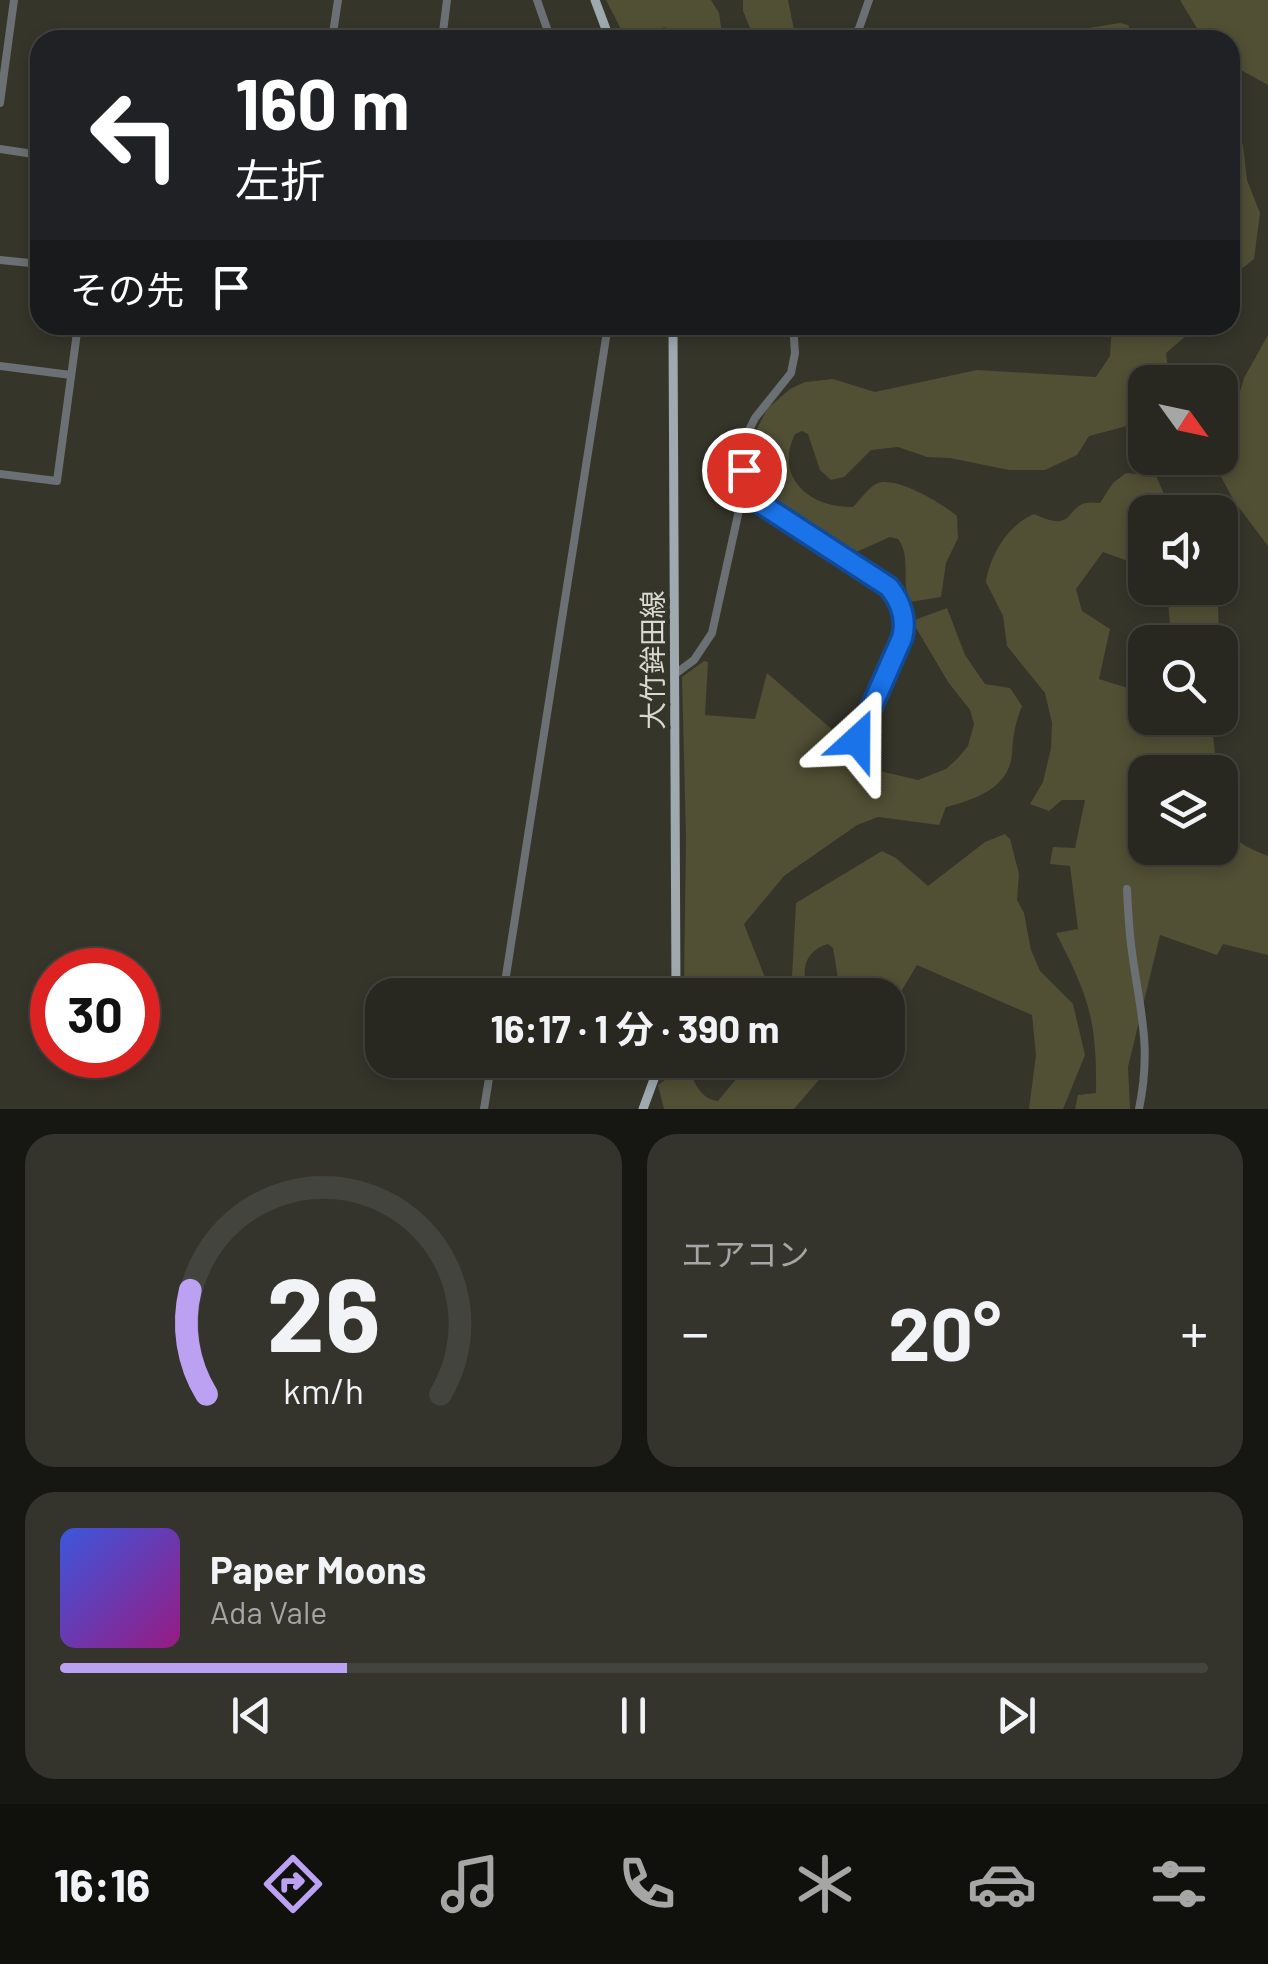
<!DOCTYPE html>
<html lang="ja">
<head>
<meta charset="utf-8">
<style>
  body { margin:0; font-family:Barlow,"Noto Sans JP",sans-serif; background:#34342d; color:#f1f3f6; height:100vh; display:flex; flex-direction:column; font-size:38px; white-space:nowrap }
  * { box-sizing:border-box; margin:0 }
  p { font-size:32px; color:#a5a6a5 }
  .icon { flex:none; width:55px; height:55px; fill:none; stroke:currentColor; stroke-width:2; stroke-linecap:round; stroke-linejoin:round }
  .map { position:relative; height:1109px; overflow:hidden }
  .details { display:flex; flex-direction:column; gap:25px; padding:25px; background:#161612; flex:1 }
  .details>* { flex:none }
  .hud { position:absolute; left:30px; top:30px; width:1210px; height:305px; border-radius:30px; box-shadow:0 5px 15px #0003,0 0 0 2px #44443e; background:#202124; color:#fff; overflow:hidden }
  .needle { width:65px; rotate:123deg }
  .fabs { position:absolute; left:1128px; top:365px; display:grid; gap:20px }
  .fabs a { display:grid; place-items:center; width:110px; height:110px; border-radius:20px; background:#282820; box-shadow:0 5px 15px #0003,0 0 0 2px #44443e; font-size:50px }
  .speed { position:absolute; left:30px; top:948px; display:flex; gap:20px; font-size:50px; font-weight:700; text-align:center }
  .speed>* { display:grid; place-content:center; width:130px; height:130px; border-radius:50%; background:#282820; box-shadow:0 5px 15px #0003,0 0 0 2px #44443e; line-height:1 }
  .speed .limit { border:15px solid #d22; background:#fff; color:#111 }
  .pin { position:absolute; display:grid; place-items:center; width:85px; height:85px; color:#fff; margin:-42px; border:5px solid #fff; border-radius:50%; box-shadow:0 2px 10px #0007 }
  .me { position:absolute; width:110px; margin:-55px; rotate:24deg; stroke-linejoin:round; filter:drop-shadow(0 0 8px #0008) }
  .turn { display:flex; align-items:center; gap:35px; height:210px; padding:0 40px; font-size:45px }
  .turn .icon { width:130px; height:130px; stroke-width:2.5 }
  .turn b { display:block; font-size:70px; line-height:85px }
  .then { display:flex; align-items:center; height:95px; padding:0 40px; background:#0003; gap:20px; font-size:38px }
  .big { font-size:75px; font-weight:700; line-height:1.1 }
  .details .widget { flex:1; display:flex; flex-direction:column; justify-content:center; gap:15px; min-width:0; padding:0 35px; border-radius:30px; background:#34342d }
  .details .dial { align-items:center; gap:0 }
  .dial svg { height:260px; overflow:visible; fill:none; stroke:#44443e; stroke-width:7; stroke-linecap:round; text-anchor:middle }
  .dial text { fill:#f1f3f6; stroke:none }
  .song { display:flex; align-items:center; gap:30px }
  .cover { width:120px; height:120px; border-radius:15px; background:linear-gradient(135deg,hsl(230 70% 55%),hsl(310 70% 35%)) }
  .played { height:10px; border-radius:5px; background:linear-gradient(90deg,#bca0f2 25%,#44443e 25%) }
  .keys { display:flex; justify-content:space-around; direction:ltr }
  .heat { display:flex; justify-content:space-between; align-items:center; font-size:55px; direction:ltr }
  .details .tiles { flex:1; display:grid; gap:25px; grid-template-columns:1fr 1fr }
  .widget:last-child { grid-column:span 2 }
  .trip { position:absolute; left:365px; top:978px; width:540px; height:100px; border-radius:30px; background:#282820; box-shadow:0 5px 15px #0003,0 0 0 2px #44443e; font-weight:700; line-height:100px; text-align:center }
  .tabs { display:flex; height:160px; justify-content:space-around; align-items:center; background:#10100d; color:#a5a6a5 }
  .tabs .icon { width:70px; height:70px }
  .tabs .current { color:#bca0f2 }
  .tabs b { font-size:45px; color:#f1f3f6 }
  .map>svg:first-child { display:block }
</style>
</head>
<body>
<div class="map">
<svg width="1268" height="1109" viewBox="0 0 1268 1109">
  <rect width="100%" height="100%" fill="#36352a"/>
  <g fill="#514f34">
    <path d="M 606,0 L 711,0 L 719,13 L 723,40 L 671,40 L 665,27 L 626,39 Z"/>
    <path d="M 743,0 L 788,0 L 796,40 L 755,40 L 743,11 Z"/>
    <path d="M 1180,0 L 1268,0 L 1268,85 L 1230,64 L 1230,40 L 1204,40 Z"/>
    <path d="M 1120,23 L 1128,25 L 1135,40 L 1014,40 Z"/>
    <path d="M 1230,126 L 1243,145 L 1247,180 L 1260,213 L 1254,259 L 1244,267 L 1230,271 Z"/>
    <path d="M 1112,325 L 1199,325 L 1166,353 L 1168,369 L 1158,382 L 1145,382 L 1142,422 L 1089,436 L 1077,455 L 1045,470 L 1009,470 L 950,458 L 927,457 L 898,447 L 871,450 L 844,477 L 831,480 L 820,470 L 808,434 L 802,431 L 795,434 C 774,477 809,508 853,507 C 860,500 868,488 876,484 C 894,474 943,504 957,516 L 958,538 L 946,563 L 941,597 L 910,602 C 900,581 912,558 898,539 L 890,537 L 854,553 L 764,501 L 750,483 L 749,468 L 753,437 L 767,409 L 790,389 L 805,382 L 833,379 L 875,392 L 977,370 L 1096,377 L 1110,356 Z"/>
    <path d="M 1268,335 L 1268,546 L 1234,501 L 1211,458 L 1220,458 L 1220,408 L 1235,408 L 1244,378 Z"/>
    <path d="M 1126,473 L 1156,476 L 1172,512 L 1145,512 L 1145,567 L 1103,552 L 1076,589 L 1082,611 L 1110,629 L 1099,679 L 1131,689 L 1145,671 L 1145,718 L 1211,718 L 1217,772 L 1145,772 L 1145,848 L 1220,848 L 1220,798 C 1225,835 1235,843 1268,856 L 1268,955 L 1223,944 L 1217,955 L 1160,935 L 1128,1067 L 1130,1109 L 1075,1109 L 1078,1095 L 1096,1093 C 1097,1020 1089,997 1056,933 L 1078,929 L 1070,866 L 1050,864 L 1053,847 L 1075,848 L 1085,800 L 1062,800 L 1049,811 L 1030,804 L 1043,782 L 1051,748 L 1052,723 L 1045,693 L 1007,646 L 1003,616 L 986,582 C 990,555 1008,525 1034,514 C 1082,537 1060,497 1100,503 L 1113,483 Z"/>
    <path d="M 1167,588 L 1209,588 L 1218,603 L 1219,642 L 1167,642 L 1171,637 Z"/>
    <path d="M 947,608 L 965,655 L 985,684 L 1010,688 L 1022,706 C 1015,724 1013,735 1012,754 C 1009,789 973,800 946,807 L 939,825 L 878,817 L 857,825 L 784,876 L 744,924 L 767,983 L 775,995 C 748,995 703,1004 684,982 L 686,838 L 682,677 L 704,661 L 708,662 L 705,715 L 755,719 L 767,673 L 880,771 L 918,780 L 946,769 L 958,758 L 968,746 L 974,724 L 970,710 L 948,682 L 912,621 Z"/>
    <path d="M 1005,834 L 1010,839 L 1019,874 L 1017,900 L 1024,913 L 1031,950 L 1040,971 L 1073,1004 L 1085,1055 L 1063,1109 L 1029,1109 L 1036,1055 L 1032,1015 L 917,965 L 888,1013 L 888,995 L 855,995 L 839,984 L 833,948 L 828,944 C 804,950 797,976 814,995 L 791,995 L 796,903 L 882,851 L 896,858 L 928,886 L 985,842 Z"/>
    <path d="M 744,1060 L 834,1062 L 794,1109 L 664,1109 L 658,1085 L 682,1068 L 689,1071 C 696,1085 701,1099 718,1101 L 742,1072 L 741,1062 Z"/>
  </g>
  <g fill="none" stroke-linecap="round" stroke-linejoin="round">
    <g stroke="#6a7073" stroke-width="8">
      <path d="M 537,0 L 551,40"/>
      <path d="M 857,31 L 888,40"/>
      <path d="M 332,40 L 338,0"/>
      <path d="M 442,40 L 447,0"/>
      <path d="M 855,40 L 869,0"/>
      <path d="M 0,103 L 14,0"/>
      <path d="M 0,149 L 40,155"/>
      <path d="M 0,260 L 40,264"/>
      <path d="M 0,366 L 71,375"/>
      <path d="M 0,474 L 57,481 L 78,325"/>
      <path d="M 743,492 L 879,580 L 896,596 L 905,629 L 857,740"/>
      <path d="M 675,674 L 694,660 L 712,633 L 743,492 L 747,434 L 755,418 L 791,373 L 795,353 L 793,325"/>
      <path d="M 1127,889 C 1128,910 1129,931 1132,952 C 1140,1012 1152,1046 1139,1109"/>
      <path d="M 503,995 L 608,325"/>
      <path d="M 484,1109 L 492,1060"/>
    </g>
    <g stroke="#9ea9b0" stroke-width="9">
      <path d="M 595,0 L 610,40"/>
      <path d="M 673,325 L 676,995"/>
      <path d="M 643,1109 L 661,1060"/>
    </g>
  </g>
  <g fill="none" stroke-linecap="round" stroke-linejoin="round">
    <defs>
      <path id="route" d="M 744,470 L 743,492 L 889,587 C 901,602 907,620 902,638 L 857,740"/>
    </defs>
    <use href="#route" stroke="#114b97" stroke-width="25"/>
    <use href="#route" stroke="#1a73e8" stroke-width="18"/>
  </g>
  <g text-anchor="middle" stroke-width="10" stroke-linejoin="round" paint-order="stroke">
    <g font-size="28" fill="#d9d8d1" stroke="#36352a">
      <text transform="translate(653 660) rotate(-90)" y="10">大竹鉾田線</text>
    </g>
  </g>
</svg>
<div class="fabs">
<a><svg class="needle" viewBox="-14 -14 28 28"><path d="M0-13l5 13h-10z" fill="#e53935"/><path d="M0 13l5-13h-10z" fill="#a5a6a5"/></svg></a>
<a><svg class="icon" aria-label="sound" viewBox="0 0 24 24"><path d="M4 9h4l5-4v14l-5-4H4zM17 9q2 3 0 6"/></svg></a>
<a><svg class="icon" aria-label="search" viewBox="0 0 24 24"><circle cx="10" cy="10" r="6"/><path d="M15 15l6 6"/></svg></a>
<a><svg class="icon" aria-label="layers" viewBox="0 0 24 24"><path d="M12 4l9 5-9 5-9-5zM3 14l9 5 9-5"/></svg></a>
</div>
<div class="speed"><div class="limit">30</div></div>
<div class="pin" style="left:744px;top:470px;background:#d93025"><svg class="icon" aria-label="arrive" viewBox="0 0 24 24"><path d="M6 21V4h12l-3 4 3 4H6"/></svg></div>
<svg class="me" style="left:857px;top:740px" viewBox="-20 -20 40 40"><path d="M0-17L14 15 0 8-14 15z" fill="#1a73e8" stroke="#fff" stroke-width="4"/></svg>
<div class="trip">16:17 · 1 分 · 390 m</div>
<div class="hud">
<div class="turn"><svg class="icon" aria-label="left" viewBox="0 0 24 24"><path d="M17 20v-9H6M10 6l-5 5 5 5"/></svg><div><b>160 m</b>左折</div></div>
<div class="then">その先<svg class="icon" aria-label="arrive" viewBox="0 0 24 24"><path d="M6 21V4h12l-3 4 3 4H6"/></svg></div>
</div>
</div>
<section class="details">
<div class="tiles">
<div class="widget dial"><svg viewBox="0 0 100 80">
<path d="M14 69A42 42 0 1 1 86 69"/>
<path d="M14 69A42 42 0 0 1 9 37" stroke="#bca0f2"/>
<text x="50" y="56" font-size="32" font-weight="700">26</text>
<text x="50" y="72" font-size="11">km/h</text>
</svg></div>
<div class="widget"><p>エアコン</p>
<div class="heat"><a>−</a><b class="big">20°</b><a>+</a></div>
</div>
<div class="widget">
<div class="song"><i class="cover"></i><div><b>Paper Moons</b><p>Ada Vale</p></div></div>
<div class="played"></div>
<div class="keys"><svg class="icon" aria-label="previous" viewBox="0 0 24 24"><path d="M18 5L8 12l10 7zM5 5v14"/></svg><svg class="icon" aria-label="pause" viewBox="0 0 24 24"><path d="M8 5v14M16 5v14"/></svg><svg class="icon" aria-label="next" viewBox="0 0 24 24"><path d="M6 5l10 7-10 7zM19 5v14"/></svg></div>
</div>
</div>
</section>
<nav class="tabs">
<b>16:16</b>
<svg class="icon current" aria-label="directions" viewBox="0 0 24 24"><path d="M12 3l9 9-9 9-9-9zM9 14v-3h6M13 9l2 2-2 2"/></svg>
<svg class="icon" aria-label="music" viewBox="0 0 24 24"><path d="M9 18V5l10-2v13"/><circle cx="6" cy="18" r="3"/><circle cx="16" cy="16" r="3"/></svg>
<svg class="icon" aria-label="phone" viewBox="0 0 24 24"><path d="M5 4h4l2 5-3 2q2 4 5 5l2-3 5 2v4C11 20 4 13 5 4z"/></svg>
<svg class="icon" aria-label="climate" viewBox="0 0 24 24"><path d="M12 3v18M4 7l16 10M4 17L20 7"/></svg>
<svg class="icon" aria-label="car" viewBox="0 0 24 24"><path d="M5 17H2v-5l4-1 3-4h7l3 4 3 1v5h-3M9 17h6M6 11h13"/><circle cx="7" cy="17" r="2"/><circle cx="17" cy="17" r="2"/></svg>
<svg class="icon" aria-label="filters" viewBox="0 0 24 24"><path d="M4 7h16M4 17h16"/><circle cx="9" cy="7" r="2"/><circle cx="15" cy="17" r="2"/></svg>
</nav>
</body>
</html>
